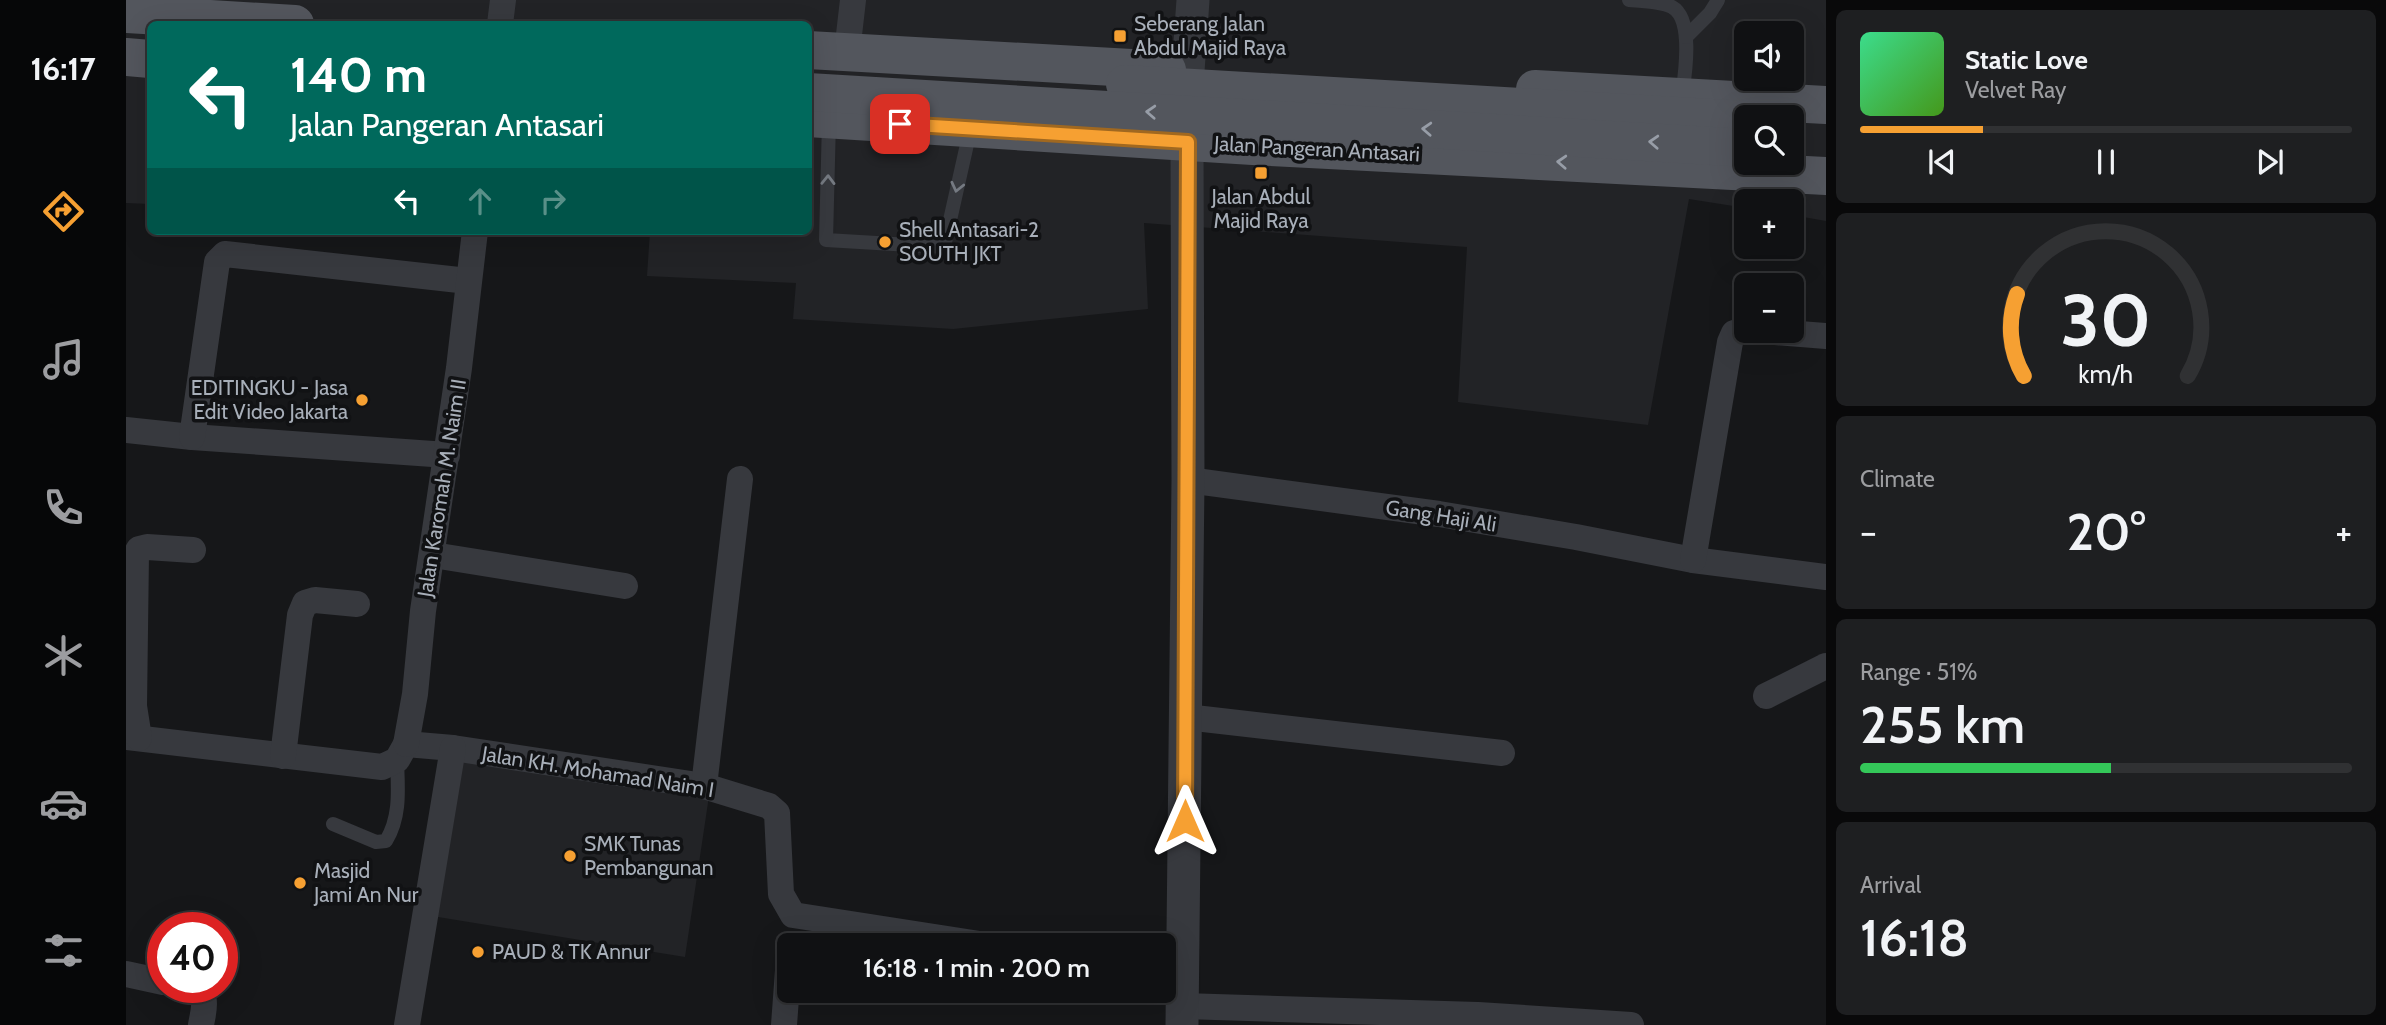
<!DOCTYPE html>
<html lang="en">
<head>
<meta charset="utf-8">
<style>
  body { margin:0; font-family:Cabin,sans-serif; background:#1e1f21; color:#f1f3f6; height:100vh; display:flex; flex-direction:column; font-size:26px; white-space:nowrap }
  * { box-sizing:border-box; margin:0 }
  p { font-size:23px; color:#9c9da0 }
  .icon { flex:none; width:38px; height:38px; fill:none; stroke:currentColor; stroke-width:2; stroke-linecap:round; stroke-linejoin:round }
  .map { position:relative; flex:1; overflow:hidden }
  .panel { display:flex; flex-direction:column; gap:10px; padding:10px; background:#09090a; width:560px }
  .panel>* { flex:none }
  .hud { position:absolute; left:21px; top:21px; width:665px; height:214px; border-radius:10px; box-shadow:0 7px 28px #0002,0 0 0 2px #303133; background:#00695c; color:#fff; overflow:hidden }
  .buttons { position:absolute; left:1608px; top:21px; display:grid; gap:14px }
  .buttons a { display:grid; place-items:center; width:70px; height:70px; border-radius:10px; background:#101113; box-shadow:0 7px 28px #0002,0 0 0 2px #303133; font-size:35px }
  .speed { position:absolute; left:21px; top:912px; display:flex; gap:14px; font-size:35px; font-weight:700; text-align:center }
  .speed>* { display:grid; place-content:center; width:91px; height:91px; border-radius:50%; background:#101113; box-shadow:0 7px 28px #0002,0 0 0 2px #303133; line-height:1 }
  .speed .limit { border:10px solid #d22; background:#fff; color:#111 }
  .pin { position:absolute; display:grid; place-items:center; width:60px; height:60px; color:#fff; margin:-30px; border-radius:14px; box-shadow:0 4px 10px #0006 }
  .me { position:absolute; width:77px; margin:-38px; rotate:0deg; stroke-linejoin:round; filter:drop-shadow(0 0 5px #0008) }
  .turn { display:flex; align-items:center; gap:24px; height:147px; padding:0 28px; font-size:32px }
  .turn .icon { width:91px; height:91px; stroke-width:2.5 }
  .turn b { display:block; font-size:49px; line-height:60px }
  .lanes { display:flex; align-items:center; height:66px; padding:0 28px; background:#0003; justify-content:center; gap:35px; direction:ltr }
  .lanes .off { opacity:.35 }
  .big { font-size:52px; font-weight:600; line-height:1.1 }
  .panel .widget { flex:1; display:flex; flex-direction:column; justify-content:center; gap:10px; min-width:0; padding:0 24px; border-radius:10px; background:#1e1f21 }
  .panel .dial { align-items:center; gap:0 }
  .dial svg { height:182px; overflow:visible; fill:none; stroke:#303133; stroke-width:7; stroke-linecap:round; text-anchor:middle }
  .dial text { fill:#f1f3f6; stroke:none }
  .song { display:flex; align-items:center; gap:21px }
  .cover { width:84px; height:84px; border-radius:10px; background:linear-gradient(135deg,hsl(150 70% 55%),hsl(100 70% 35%)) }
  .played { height:7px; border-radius:4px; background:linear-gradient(90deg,#f6a032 25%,#303133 25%) }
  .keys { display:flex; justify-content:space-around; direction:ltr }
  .heat { display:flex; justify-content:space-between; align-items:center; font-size:38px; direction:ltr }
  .charge { height:10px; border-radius:5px; background:linear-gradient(90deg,#34c759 51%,#303133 0) }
  .trip { position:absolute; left:651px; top:933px; width:399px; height:70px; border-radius:10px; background:#101113; box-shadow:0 7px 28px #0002,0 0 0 2px #303133; font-weight:600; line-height:70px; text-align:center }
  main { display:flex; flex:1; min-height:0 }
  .tabs { display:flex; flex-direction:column; width:126px; justify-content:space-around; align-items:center; background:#060708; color:#9c9da0 }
  .tabs .icon { width:49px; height:49px }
  .tabs .current { color:#f6a032 }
  .tabs b { font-size:32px; color:#f1f3f6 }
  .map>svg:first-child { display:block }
</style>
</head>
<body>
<main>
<nav class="tabs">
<b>16:17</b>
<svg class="icon current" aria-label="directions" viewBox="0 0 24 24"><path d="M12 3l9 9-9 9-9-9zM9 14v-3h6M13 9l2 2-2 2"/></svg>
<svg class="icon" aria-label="music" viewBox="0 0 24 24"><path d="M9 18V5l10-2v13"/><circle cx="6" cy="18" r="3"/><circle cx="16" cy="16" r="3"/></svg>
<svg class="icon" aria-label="phone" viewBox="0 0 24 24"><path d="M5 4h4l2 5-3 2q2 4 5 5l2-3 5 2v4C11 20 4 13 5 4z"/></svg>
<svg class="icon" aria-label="climate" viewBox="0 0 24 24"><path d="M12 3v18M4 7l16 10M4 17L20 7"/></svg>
<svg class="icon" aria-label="car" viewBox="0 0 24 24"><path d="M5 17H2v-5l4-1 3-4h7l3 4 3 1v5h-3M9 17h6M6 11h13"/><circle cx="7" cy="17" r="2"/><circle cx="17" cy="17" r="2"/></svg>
<svg class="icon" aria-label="filters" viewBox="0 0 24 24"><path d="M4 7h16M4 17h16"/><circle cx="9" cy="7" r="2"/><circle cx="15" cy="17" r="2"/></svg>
</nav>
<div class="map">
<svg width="1700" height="1025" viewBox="0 0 1700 1025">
  <rect width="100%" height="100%" fill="#161719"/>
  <g fill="#222326" fill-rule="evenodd">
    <path d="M 0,0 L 1700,0 L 1700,221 L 1666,215 L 1666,201 L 1620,201 L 1620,208 L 1563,199 L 1522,425 L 1332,402 L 1341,247 L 1018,223 L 1022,309 L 827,329 L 667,319 L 670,283 L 521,276 L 524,231 L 682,231 L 682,24 L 24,24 L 24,204 L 0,203 ZM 1620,33 L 1666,33 L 1666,79 L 1620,79 ZM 1620,117 L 1666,117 L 1666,163 L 1620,163 Z"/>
    <path d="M 331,755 L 583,796 L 559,957 L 306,916 Z"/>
  </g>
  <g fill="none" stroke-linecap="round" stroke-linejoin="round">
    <g stroke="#37393e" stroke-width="14">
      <path d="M 1503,0 C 1516,1 1534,1 1546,7 C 1568,19 1559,75 1556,96"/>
      <path d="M 1560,37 L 1584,13 L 1592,0"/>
      <path d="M 703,121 L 700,240 L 818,247 L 844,131"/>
      <path d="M 207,824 L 250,842 L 260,841 C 275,816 272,789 271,760"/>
    </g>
    <g stroke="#37393e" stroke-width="26">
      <path d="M 374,24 L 377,0"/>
      <path d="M 721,52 L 727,0"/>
      <path d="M 1637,331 L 1700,336"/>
      <path d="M 0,430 L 66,437 L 321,455"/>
      <path d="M 66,437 L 91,262 L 99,254 L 342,281"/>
      <path d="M 1062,480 L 1313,514 L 1450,537 L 1567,560 L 1700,577"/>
      <path d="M 307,555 L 499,586"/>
      <path d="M 1567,560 L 1604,342 L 1608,333 L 1620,329"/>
      <path d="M 1640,696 L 1700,666"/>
      <path d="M 1060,717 L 1376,753"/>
      <path d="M 0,737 L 256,767 L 271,760 L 280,744 L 327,748 L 578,786 L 643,806 L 651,813 L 655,894 L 667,915 L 860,945"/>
      <path d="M 13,738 L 8,706 L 10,554 L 13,549 L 21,547 L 67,550"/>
      <path d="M 280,744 L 289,694 L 297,611 L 333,368 L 349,231"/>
      <path d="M 157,756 L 174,615 L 179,603 L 189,600 L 231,604"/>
      <path d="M 578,786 L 614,479"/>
      <path d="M 0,974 L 37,982"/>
      <path d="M 63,987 C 84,994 78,1007 75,1025"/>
      <path d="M 1057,1006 L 1352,1015 L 1505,1025"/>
      <path d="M 281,1025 L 327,748"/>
      <path d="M 658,1025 L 663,957"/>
    </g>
    <path stroke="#37393e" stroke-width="33" d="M 1056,1025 L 1062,480 L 1061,142 L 1062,71 L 1067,0"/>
    <g stroke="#53565d" stroke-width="38">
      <path d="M 0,14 L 169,24"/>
      <path d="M 682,50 L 1041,70"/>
      <path d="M 0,57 L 24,59"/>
      <path d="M 1409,89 L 1700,105"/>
      <path d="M 682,118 L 1127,146 L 1700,176"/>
    </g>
    <g stroke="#53565d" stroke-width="38">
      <path d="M 999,84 L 1620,120"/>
      <path d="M 682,92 L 1620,148"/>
    </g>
  </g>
  <defs><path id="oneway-chevron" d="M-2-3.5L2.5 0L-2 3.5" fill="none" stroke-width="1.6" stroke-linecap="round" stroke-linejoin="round" transform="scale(1.75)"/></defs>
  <g stroke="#979da7">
    <use href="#oneway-chevron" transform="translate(1025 112) rotate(-177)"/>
    <use href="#oneway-chevron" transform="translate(1301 129) rotate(-177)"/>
    <use href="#oneway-chevron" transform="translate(1528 142) rotate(-177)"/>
    <use href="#oneway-chevron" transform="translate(1436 162) rotate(-177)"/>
  </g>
  <g stroke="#757a82">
    <use href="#oneway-chevron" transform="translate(702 180) rotate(-89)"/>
    <use href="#oneway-chevron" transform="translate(831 187) rotate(103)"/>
  </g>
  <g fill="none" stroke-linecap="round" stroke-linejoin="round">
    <defs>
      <path id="route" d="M 774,124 L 1062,142 L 1059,821"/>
    </defs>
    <use href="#route" stroke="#a06820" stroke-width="18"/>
    <use href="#route" stroke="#f6a032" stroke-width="12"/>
  </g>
  <g fill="#f6a032" stroke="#111214" stroke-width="2.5">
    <rect x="987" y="29" width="14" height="14" rx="3.5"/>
    <rect x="1128" y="166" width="14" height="14" rx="3.5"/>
    <circle cx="759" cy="242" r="7"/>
    <circle cx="236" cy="400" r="7"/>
    <circle cx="444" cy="856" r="7"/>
    <circle cx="174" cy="883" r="7"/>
    <circle cx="352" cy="952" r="7"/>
  </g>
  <g text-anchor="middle" stroke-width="7" stroke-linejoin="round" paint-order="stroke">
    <g font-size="21" fill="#a8afb9" stroke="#111214" text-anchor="start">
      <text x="1008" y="31">Seberang Jalan<tspan x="1008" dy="24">Abdul Majid Raya</tspan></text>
      <text x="1135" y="204" text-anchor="middle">Jalan Abdul<tspan x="1135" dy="24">Majid Raya</tspan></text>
      <text x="773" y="237">Shell Antasari-2<tspan x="773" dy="24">SOUTH JKT</tspan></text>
      <text x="222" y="395" text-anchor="end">EDITINGKU - Jasa<tspan x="222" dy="24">Edit Video Jakarta</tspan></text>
      <text x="458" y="851">SMK Tunas<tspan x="458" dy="24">Pembangunan</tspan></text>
      <text x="188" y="878">Masjid<tspan x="188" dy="24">Jami An Nur</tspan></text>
      <text x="366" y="959">PAUD &amp; TK Annur</text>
    </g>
    <g font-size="21" fill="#a8afb9" stroke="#111214">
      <text transform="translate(1191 149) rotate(3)" y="7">Jalan Pangeran Antasari</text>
      <text transform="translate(316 488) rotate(-81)" y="7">Jalan Karomah M. Naim II</text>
      <text transform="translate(1315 516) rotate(9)" y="7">Gang Haji Ali</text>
      <text transform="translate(472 772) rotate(9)" y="7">Jalan KH. Mohamad Naim I</text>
    </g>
  </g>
</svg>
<div class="buttons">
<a><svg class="icon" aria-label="sound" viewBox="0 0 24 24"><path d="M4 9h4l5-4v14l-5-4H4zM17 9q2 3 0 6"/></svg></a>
<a><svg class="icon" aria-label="search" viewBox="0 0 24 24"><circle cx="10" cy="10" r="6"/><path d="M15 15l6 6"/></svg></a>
<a>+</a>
<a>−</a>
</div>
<div class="speed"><div class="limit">40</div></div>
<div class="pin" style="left:774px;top:124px;background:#d93025"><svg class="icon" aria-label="arrive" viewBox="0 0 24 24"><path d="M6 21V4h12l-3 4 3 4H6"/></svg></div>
<svg class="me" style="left:1059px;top:821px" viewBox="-20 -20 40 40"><path d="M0-17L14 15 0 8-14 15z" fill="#f6a032" stroke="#fff" stroke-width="4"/></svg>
<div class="trip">16:18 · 1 min · 200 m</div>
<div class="hud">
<div class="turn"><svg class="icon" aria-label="left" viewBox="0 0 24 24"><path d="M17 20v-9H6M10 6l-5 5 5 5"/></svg><div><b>140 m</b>Jalan Pangeran Antasari</div></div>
<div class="lanes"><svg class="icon" aria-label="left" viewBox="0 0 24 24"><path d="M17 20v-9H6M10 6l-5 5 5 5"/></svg><svg class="icon off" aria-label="ahead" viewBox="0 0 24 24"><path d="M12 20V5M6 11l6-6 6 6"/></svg><svg class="icon off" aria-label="right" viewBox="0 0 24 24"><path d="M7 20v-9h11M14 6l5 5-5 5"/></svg></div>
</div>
</div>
<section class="panel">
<div class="widget">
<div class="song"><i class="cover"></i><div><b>Static Love</b><p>Velvet Ray</p></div></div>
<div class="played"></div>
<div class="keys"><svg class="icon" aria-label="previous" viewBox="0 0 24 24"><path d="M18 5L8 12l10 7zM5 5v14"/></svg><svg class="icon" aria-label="pause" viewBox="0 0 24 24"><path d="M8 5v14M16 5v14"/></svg><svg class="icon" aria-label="next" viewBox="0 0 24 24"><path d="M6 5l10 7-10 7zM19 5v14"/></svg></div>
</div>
<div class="widget dial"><svg viewBox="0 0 100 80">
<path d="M14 69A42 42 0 1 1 86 69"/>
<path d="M14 69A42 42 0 0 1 11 33" stroke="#f6a032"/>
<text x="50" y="56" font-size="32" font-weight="700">30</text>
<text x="50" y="72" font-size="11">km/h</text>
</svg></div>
<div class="widget"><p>Climate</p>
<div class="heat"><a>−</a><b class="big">20°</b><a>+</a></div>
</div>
<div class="widget"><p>Range · 51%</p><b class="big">255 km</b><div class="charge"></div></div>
<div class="widget"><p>Arrival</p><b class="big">16:18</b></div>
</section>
</main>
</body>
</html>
